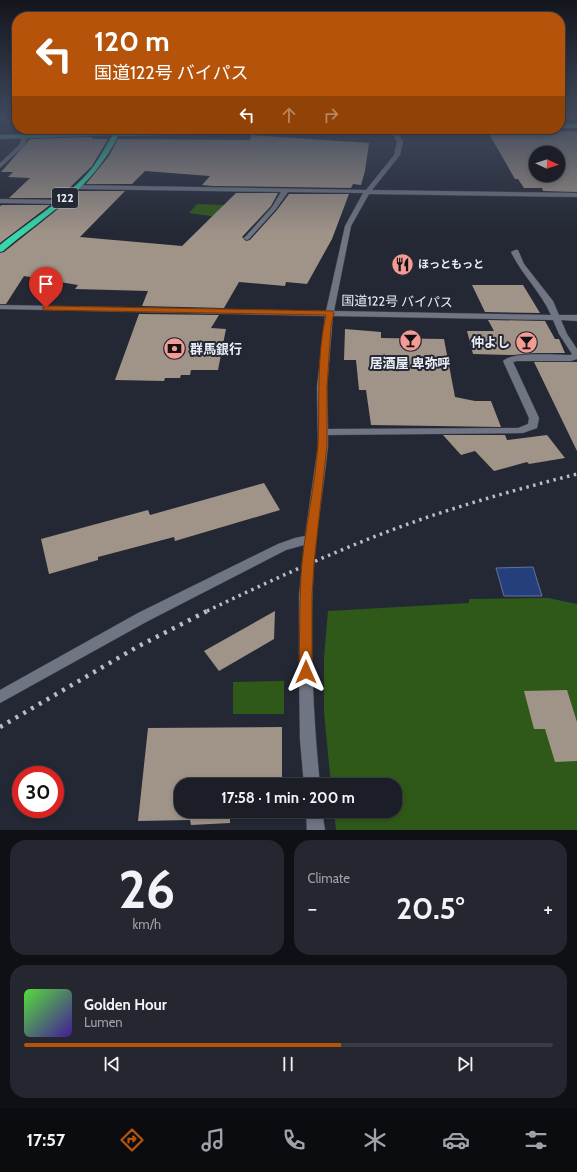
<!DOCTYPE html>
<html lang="en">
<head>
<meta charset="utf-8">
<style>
  body { margin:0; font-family:Cabin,"Noto Sans JP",sans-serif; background:#24272f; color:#f1f3f6; height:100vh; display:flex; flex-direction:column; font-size:15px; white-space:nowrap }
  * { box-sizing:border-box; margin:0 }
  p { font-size:13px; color:#a0a2a7 }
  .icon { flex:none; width:22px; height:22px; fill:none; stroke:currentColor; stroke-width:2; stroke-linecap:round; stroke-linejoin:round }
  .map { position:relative; height:830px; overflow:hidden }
  .details { display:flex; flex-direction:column; gap:10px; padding:10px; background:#0f1015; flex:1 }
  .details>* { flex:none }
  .hud { position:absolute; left:12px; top:12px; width:553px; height:122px; border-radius:16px; box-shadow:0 2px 6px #0003,0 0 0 1px #393c44; background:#b45309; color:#fff; overflow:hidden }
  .needle { width:26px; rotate:93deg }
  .tools { position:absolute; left:529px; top:146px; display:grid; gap:8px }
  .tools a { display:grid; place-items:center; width:36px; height:36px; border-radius:50%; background:#1b1e27; box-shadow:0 2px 6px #0003,0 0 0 1px #393c44; font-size:20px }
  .speed { position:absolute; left:12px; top:766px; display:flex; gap:8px; font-size:20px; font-weight:700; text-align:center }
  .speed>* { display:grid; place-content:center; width:52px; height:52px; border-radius:50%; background:#1b1e27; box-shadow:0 2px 6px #0003,0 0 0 1px #393c44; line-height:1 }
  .speed .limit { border:6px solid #d22; background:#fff; color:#111 }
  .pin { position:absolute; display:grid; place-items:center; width:34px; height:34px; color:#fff; margin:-41px -17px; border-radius:50% 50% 50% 0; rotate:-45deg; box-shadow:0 0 4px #0007 }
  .pin .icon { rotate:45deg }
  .me { position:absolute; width:44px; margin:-22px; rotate:0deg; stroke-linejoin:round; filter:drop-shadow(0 0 3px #0008) }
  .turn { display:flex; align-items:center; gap:14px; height:84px; padding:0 16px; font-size:18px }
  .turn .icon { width:52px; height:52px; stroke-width:2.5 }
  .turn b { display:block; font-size:28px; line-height:34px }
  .lanes { display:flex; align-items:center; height:38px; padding:0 16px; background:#0003; justify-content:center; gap:20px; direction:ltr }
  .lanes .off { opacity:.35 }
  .big { font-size:30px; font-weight:700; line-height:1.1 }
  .details .tile { flex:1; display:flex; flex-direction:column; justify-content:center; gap:6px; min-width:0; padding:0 14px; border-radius:16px; background:#24272f }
  .details .dial { align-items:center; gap:0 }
  .dial b { font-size:52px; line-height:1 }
  .song { display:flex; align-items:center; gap:12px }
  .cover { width:48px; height:48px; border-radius:6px; background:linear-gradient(135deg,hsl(110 70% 55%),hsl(260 70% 35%)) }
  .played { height:4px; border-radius:2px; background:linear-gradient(90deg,#b45309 60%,#393c44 60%) }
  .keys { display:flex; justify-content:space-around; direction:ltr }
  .heat { display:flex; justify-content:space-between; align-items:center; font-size:22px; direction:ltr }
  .details .tiles { flex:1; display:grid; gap:10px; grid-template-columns:1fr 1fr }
  .tile:last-child { grid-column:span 2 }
  .trip { position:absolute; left:174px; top:778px; width:228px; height:40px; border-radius:16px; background:#1b1e27; box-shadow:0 2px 6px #0003,0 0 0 1px #393c44; font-weight:700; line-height:40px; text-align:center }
  .tabs { display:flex; height:64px; justify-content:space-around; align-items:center; background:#0b0c10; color:#a0a2a7 }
  .tabs .icon { width:28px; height:28px }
  .tabs .selected { color:#b45309 }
  .tabs b { font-size:18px; color:#f1f3f6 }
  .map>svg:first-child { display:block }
</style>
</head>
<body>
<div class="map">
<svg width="577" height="830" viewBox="0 0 577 830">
  <rect width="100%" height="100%" fill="#242834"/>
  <g fill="#2f5919">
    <path d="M 197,204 L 224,205 L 224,218 L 189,213 Z"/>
    <path d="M 548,598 L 577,604 L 577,830 L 336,830 L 334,811 L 395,811 L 395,785 L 331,785 L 324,712 L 324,658 L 328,611 L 469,603 L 469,599 L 473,599 Z"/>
    <path d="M 284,681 L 284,714 L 233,714 L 233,682 Z"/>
  </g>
  <path fill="#253f7d" stroke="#6174a2" d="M 533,567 L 542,596 L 504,596 L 496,568 Z"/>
  <g fill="#a09388" fill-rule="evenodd">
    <path d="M 40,129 L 92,129 L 92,131 L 36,133 Z"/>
    <path d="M 526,130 L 577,131 L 577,192 L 543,191 L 542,188 L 524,188 L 518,179 L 515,179 L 489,134 L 492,134 L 490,132 L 527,132 ZM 536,153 L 558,153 L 558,175 L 536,175 Z"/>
    <path d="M 251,135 L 369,143 L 365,171 L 361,185 L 353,184 L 351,188 L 213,186 L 202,185 L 210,176 L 145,171 L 132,184 L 86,184 L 109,156 L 118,139 L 250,140 Z"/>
    <path d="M 92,137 L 92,139 L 108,139 L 92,166 L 59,198 L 9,198 L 30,178 L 8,177 L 13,172 L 1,172 L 30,139 Z"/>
    <path d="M 79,191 L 125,191 L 80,237 L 182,246 L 236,193 L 278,193 L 271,206 L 242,237 L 246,241 L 250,240 L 277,210 L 289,194 L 349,194 L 332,239 L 307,284 L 286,282 L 285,286 L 239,282 L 224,308 L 142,306 L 148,291 L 75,289 L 78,285 L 24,276 L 6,304 L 0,304 L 0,253 L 4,252 L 53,213 Z"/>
    <path d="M 2,205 L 50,205 L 0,243 L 0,206 Z"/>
    <path d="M 472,285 L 523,285 L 540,313 L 485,312 Z"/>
    <path d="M 139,314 L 219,315 L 211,328 L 226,329 L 218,370 L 191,370 L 190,375 L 181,375 L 180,378 L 165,378 L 164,381 L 115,380 Z"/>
    <path d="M 488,320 L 545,321 L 555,339 L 559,339 L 565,353 L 535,353 L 513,355 L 473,354 L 467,331 L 494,331 Z"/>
    <path d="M 345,329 L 381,332 L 381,338 L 444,339 L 455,397 L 475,401 L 491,401 L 501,427 L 371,425 L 366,390 L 359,390 L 356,360 L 344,360 Z"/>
    <path d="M 534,362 L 577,362 L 577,451 Z"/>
    <path d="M 443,435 L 505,435 L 507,440 L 547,435 L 565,458 L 529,464 L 527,462 L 494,471 L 475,451 L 461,455 Z"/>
    <path d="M 264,483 L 280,510 L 175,541 L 174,537 L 98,557 L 98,560 L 49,574 L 41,539 L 148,510 L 150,515 Z"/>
    <path d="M 275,611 L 274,639 L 219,671 L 204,651 Z"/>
    <path d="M 567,690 L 577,722 L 577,761 L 555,762 L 545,729 L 534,729 L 524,691 Z"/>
    <path d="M 282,727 L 282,785 L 181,785 L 181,811 L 282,811 L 282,816 L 230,819 L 230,823 L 191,825 L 190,820 L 138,821 L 148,728 Z"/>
  </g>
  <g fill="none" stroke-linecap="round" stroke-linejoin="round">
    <defs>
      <g id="minor">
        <path d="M 26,129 L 32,129 L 23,147 L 0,168 L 0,163 L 19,145 Z"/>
        <path d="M 390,129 L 396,129 L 403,142 L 400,155 L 372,190 L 577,193 L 577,197 L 369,194 L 351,226 L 334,311 L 551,315 C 541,292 522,275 511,252 L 515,250 L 518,250 L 524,264 L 553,301 L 559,315 L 577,315 L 577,321 L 561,320 L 567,334 L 577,349 L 577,359 L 571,361 L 517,361 L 513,362 L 539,418 L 537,428 L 523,433 L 328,435 L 328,446 C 324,485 317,524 314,564 C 309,635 313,714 320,785 L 304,785 L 300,740 L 299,672 L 299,596 L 304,545 L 286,550 L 148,621 L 0,703 L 0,690 L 138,613 L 278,544 L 295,538 L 305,536 L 318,446 L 317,387 L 325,316 L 0,309 L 0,305 L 326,311 L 345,226 L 363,193 L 288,192 L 276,209 L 249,239 L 247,240 L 243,238 L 245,237 L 272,207 L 281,192 L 77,189 L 74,187 L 77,185 L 366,190 L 394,155 L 397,142 ZM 333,316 L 553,320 L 559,334 L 572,354 L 571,355 C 556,355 513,351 503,361 L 529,418 L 528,424 L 518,428 L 328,429 L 327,387 Z"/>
        <path d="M 0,199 L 61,200 L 64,202 L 61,204 L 0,203 Z"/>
        <path d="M 306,811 L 322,811 L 325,830 L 307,830 Z"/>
      </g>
      <path id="major" d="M 114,129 L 120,129 L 118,135 L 0,139 L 0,135 L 114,132 Z"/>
      <g id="highway">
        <rect x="560" y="124" width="17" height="4"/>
        <path d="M 287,129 L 392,129 L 389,131 L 118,136 C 92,189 47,214 3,251 L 0,252 L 0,245 C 31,220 68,198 93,167 C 101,156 107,144 114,133 Z"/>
      </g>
    </defs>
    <use href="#minor" stroke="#434650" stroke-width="1"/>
    <use href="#major" stroke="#434650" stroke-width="1"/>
    <use href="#highway" stroke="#434650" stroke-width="1"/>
    <use href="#minor" fill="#707583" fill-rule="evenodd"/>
    <use href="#major" fill="#4cb09a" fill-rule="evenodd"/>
    <use href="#highway" fill="#34d8aa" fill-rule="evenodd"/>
    <path stroke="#babdc6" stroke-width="3.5" stroke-dasharray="2.5 4.5" stroke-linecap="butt" d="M 207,611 C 278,577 350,544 425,518 C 475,501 526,487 577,474"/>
    <path stroke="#babdc6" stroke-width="4.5" stroke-dasharray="3 6" stroke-linecap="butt" d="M 0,727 L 137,647 L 209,610"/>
  </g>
  <linearGradient id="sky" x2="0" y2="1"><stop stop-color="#14161d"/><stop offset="0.5" stop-color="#3f485c"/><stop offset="1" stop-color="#3f485c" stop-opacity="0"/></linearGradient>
  <rect width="577" height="234" fill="url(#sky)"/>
  <path fill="#b45309" stroke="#753606" d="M 46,306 L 333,311 L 334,313 L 331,326 L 327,387 L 327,446 L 314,563 L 312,596 L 312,672 L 311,676 L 306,678 L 301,676 L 299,672 C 300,636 299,599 302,563 C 306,524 315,484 318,445 C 320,402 316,358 326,315 L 43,310 L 43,307 Z"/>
  <defs>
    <symbol id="restaurant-disc" viewBox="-11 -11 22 22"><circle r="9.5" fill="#f59b96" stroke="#242834"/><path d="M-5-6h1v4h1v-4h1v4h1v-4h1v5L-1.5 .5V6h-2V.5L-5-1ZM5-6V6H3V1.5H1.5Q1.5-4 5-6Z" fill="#111"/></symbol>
    <symbol id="bar-disc" viewBox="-11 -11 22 22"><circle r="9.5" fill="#f59b96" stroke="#242834"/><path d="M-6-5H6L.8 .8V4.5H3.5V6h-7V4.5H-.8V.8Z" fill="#111"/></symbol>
    <symbol id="bank-disc" viewBox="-11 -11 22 22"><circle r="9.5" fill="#f59b96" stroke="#242834"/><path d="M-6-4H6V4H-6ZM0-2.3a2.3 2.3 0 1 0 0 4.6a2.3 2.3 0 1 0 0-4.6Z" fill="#111"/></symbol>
  </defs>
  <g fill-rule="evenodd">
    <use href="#restaurant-disc" x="390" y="252" width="25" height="25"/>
    <use href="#bar-disc" x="398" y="328" width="25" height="25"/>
    <use href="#bar-disc" x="514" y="330" width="25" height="25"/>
    <use href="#bank-disc" x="162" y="336" width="25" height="25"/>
  </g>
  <g text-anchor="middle" stroke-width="4" stroke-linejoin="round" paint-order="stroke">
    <g font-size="11" font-weight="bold" fill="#eceff7" stroke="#242834" text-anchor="start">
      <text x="418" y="268">ほっともっと</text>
    </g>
    <rect fill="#242834" stroke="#b0b3bc" stroke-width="1" x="52" y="188" width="26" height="20" rx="3"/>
    <g font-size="12" font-weight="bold" fill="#eceff7">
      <text x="65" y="202">122</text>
    </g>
    <g font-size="13" fill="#eceff7" stroke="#242834">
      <text transform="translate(397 301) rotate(1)" y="5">国道122号 バイパス</text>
    </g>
    <g font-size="13" font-weight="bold" fill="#eceff7" stroke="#242834" text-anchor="end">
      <text x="510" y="347">仲よし</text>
      <text x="190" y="354" text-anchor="start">群馬銀行</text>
      <text x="410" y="368" text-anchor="middle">居酒屋 卑弥呼</text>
    </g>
  </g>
</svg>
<div class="tools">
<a><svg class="needle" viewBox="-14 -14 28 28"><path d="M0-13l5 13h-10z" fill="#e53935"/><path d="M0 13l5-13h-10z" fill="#a0a2a7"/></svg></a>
</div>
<div class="speed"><div class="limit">30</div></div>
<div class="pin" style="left:46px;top:308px;background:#d93025"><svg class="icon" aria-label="arrive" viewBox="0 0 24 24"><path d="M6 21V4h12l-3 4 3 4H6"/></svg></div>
<svg class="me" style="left:306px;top:672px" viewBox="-20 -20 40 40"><path d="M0-17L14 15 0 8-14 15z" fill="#b45309" stroke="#fff" stroke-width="4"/></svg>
<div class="trip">17:58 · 1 min · 200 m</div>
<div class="hud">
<div class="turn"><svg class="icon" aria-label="left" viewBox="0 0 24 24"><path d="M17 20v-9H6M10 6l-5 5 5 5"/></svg><div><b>120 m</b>国道122号 バイパス</div></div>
<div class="lanes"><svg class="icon" aria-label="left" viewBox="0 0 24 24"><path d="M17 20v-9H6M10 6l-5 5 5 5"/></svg><svg class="icon off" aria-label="ahead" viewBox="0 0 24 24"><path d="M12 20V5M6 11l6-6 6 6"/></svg><svg class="icon off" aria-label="right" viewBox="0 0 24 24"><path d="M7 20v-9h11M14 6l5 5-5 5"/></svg></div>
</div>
</div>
<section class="details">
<div class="tiles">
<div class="tile dial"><b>26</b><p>km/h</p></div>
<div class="tile"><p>Climate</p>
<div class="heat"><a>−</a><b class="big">20.5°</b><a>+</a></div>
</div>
<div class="tile">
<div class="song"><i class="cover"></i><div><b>Golden Hour</b><p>Lumen</p></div></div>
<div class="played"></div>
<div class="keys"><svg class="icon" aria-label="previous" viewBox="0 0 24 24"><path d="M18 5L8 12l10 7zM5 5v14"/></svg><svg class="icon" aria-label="pause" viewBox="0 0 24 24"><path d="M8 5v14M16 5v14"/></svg><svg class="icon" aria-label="next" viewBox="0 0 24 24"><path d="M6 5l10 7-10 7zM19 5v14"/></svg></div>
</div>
</div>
</section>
<nav class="tabs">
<b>17:57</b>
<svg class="icon selected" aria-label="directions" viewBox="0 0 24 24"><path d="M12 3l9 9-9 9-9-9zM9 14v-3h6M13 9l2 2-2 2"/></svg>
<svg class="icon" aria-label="music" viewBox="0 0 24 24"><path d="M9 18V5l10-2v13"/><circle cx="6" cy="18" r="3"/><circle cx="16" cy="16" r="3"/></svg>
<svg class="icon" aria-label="phone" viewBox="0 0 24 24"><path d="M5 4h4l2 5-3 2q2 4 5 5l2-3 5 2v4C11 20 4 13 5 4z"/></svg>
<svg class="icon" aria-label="climate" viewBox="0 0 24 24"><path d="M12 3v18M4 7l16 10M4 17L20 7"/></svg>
<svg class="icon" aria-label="car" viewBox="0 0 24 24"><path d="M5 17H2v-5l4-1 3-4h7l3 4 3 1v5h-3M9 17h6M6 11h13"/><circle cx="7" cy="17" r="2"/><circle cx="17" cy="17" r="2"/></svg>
<svg class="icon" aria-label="filters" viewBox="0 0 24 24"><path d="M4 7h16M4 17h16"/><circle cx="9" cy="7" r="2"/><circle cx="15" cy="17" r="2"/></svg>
</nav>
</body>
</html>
